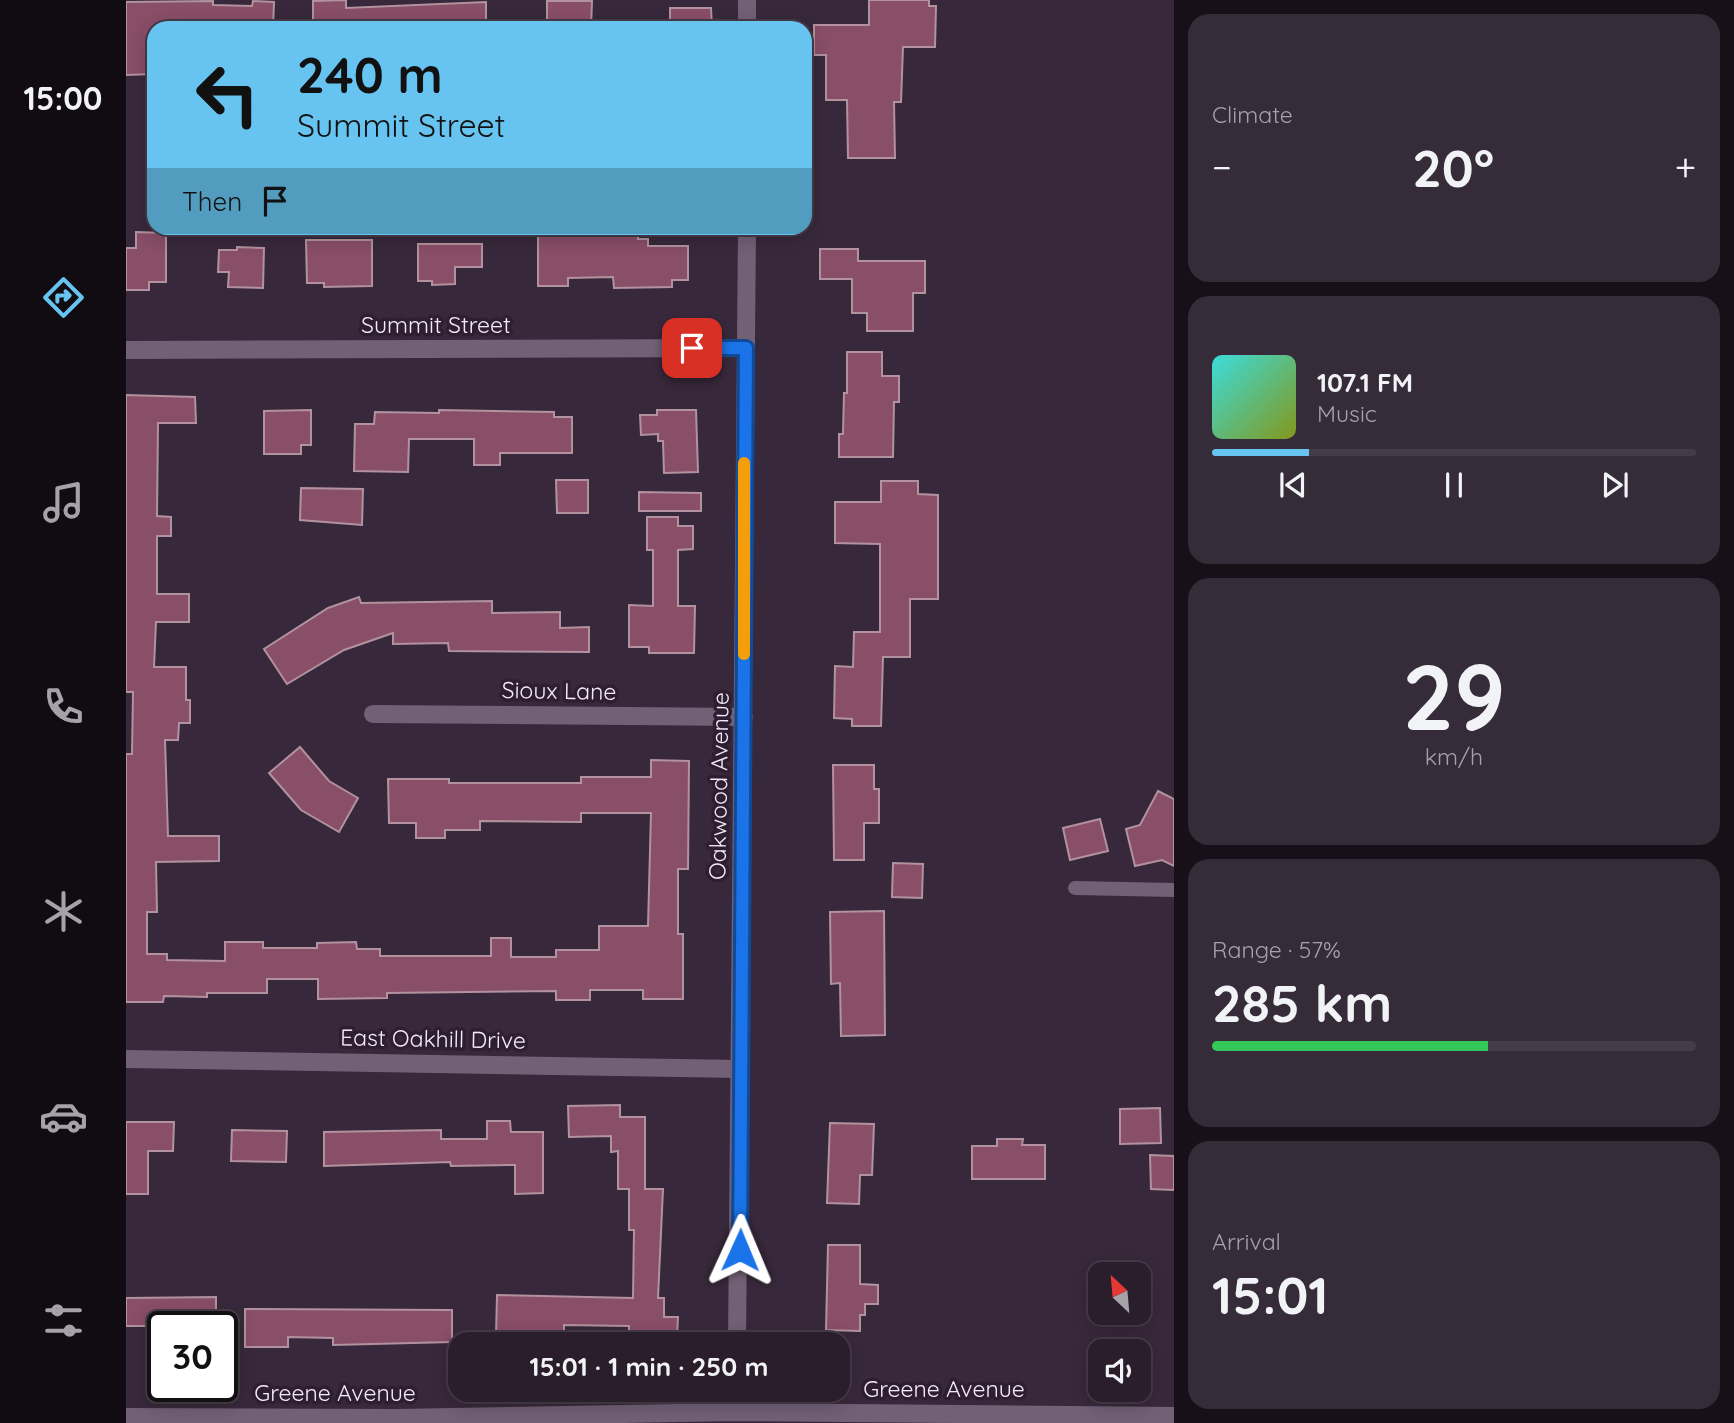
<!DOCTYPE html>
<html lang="en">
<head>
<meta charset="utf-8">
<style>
  body { margin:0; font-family:Quicksand,sans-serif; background:#362b38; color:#f1f3f6; height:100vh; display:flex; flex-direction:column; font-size:26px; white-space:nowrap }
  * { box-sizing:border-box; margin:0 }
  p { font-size:23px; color:#a5a2a9 }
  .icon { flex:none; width:38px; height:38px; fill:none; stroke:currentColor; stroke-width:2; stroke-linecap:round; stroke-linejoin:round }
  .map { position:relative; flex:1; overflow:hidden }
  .drawer { display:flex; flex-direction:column; gap:14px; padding:14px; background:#171018; width:560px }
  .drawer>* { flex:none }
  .guide { position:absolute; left:21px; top:21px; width:665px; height:214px; border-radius:21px; box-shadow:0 4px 18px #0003,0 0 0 2px #463c48; background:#67c4f0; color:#111; overflow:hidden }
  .needle { width:46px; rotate:334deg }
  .controls { position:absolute; left:962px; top:1262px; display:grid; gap:14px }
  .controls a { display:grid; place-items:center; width:63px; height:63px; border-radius:14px; background:#2a1e2c; box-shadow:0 4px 18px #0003,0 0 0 2px #463c48; font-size:35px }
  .speed { position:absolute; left:21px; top:1311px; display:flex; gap:14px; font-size:35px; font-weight:700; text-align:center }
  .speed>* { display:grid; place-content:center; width:91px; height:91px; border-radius:50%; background:#2a1e2c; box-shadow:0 4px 18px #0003,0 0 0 2px #463c48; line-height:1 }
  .speed .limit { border:4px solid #111; border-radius:10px; background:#fff; color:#111 }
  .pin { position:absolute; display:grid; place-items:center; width:60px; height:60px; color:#fff; margin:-30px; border-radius:14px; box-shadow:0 4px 10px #0006 }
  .me { position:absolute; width:77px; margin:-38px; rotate:1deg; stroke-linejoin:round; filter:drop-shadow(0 0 5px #0008) }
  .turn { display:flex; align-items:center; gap:24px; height:147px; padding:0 35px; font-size:32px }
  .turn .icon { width:91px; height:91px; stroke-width:2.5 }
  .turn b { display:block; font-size:49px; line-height:60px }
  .then { display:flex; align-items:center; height:66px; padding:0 35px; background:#0003; gap:14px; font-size:26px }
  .big { font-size:52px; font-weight:700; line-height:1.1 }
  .drawer .tile { flex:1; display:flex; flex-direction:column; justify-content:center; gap:10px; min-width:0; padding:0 24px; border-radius:21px; background:#362b38 }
  .drawer .dial { align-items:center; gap:0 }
  .dial b { font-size:91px; line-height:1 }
  .song { display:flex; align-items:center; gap:21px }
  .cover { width:84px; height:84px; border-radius:10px; background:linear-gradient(135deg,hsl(180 70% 55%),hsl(70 70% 35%)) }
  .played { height:7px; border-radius:4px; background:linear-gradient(90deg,#67c4f0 20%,#463c48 20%) }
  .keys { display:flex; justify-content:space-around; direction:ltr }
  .heat { display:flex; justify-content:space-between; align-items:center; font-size:38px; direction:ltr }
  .charge { height:10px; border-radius:5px; background:linear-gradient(90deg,#34c759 57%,#463c48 0) }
  .trip { position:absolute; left:322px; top:1332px; width:402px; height:70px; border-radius:21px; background:#2a1e2c; box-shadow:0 4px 18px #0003,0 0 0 2px #463c48; font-weight:700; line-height:70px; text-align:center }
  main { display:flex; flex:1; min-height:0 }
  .dock { display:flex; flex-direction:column; width:126px; justify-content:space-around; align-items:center; background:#110c12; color:#a5a2a9 }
  .dock .icon { width:49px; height:49px }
  .dock .on { color:#67c4f0 }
  .dock b { font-size:32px; color:#f1f3f6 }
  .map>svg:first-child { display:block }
</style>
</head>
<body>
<main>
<nav class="dock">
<b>15:00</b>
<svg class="icon on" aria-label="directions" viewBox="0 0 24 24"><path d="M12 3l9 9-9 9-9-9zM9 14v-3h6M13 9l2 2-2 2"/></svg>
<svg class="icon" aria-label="music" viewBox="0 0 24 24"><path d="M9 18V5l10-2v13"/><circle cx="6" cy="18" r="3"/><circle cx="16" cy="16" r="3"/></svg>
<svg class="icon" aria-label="phone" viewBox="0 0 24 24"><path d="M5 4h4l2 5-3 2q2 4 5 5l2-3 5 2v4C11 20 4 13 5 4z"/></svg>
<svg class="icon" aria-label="climate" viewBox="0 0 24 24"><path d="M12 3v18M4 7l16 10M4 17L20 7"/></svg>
<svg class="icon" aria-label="car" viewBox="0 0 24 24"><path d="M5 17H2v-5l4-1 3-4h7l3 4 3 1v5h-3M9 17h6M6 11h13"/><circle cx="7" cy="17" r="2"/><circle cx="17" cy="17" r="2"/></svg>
<svg class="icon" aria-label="filters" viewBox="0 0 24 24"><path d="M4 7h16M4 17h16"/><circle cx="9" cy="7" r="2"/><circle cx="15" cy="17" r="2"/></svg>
</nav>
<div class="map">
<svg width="1048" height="1423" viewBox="0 0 1048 1423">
  <rect width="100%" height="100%" fill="#38283b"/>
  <g fill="#894e68" stroke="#b1929e" stroke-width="2">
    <path d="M 220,0 L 220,8 L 360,2 L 360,28 L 187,28 L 187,1 Z"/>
    <path d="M 743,0 L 803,0 L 803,6 L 810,6 L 809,47 L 777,47 L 775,102 L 768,102 L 769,158 L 722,158 L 721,100 L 700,100 L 700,55 L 688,55 L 688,25 L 743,25 Z"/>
    <path d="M 87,1 L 87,5 L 126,6 L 127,1 L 148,2 L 147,28 L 28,28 L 28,74 L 0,75 L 0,2 Z"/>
    <path d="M 421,1 L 466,1 L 465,28 L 421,28 Z"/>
    <path d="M 544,8 L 585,8 L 586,28 L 544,28 Z"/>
    <path d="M 487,228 L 512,228 L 512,239 L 522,239 L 522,246 L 562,246 L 562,280 L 546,280 L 546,287 L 488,288 L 487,277 L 442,278 L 442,286 L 412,286 L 412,234 L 487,233 Z"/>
    <path d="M 10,232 L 40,233 L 40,282 L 23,282 L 23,290 L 0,290 L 0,248 L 10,248 Z"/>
    <path d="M 180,240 L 246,240 L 246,286 L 198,287 L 198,283 L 181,283 Z"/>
    <path d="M 292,244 L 356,244 L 356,267 L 329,267 L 329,284 L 306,285 L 306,281 L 292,281 Z"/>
    <path d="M 111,247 L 138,248 L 137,288 L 102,287 L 103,272 L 92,272 L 93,250 L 111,250 Z"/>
    <path d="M 694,249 L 732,249 L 732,261 L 799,261 L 799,293 L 787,293 L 787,331 L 741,331 L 741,313 L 726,313 L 726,279 L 694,279 Z"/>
    <path d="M 721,352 L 756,352 L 756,376 L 773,376 L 773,402 L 768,402 L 767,457 L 713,457 L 713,434 L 717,434 L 718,393 L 721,393 Z"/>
    <path d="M 0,395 L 69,397 L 70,423 L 32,423 L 31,516 L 45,517 L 45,536 L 31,536 L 31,594 L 63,594 L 63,622 L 30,622 L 28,667 L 60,667 L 60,700 L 64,700 L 64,723 L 53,723 L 52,740 L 39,740 L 42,836 L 93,836 L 93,861 L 30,862 L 31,912 L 21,912 L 21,954 L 41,954 L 41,960 L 99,961 L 99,942 L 137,942 L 137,948 L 191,948 L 191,943 L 230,942 L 231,949 L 254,949 L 254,956 L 365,956 L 365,938 L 385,938 L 385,957 L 430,957 L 430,950 L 473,950 L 473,926 L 522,926 L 525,813 L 455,813 L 455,822 L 354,821 L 354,830 L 319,830 L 319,838 L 290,838 L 290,823 L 263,823 L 262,779 L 323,779 L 323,783 L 455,783 L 455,777 L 525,777 L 525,760 L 563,761 L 562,869 L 552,869 L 552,934 L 557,934 L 557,999 L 517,999 L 517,990 L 464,990 L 464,1000 L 430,1000 L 430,991 L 261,993 L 261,998 L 192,999 L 192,979 L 141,979 L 141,993 L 81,993 L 81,997 L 38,996 L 37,1002 L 0,1002 L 0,754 L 6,754 L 7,692 L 0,692 Z"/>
    <path d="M 185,410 L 185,445 L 175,445 L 175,454 L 138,454 L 138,411 Z"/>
    <path d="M 313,410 L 428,412 L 428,417 L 446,417 L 446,453 L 374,453 L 374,465 L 348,465 L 348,439 L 283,439 L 282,472 L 228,471 L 229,424 L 248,424 L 249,412 L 313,413 Z"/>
    <path d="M 531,410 L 570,410 L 572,472 L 538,473 L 537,441 L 532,441 L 532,434 L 515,435 L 514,415 L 531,415 Z"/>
    <path d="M 430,480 L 462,480 L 462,513 L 431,513 Z"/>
    <path d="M 755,481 L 792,481 L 792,494 L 812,495 L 812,599 L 784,599 L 784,657 L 757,657 L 755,726 L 726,726 L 726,719 L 708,718 L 709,666 L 727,667 L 728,632 L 754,632 L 754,544 L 709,543 L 709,502 L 755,502 Z"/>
    <path d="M 175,488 L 237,489 L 236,525 L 174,520 Z"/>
    <path d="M 513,492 L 575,493 L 575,511 L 513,511 Z"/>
    <path d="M 521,517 L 552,517 L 552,526 L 567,526 L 567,549 L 552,550 L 552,606 L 569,606 L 568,653 L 523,653 L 523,647 L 503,647 L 503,605 L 527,606 L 527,550 L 521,550 Z"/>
    <path d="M 233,597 L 235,603 L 366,601 L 366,613 L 434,612 L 434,628 L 463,627 L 463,652 L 323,651 L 322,643 L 267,644 L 267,633 L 218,650 L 161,684 L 138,649 L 202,608 Z"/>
    <path d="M 174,747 L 203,781 L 232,798 L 213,832 L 175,810 L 143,773 Z"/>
    <path d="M 707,765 L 748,765 L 748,789 L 753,789 L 753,823 L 738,823 L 738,860 L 708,860 Z"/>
    <path d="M 1032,791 L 1048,799 L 1048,866 L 1036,860 L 1009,866 L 1000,829 L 1014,825 Z"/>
    <path d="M 974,819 L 982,851 L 944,860 L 937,828 Z"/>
    <path d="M 767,863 L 797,864 L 796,898 L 766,897 Z"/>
    <path d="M 758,911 L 759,1035 L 715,1036 L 714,983 L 705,984 L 704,912 Z"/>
    <path d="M 494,1105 L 494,1117 L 519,1117 L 519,1189 L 537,1189 L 532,1298 L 538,1298 L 538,1317 L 552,1317 L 551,1337 L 503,1337 L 503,1326 L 438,1325 L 438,1336 L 370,1336 L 371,1295 L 507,1298 L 508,1230 L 503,1230 L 503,1189 L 492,1189 L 492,1151 L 485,1152 L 485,1136 L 443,1137 L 442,1106 Z"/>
    <path d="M 1034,1108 L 1035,1143 L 994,1144 L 994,1109 Z"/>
    <path d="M 361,1121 L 384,1121 L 385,1132 L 417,1132 L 417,1193 L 389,1194 L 389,1165 L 325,1166 L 324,1162 L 198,1166 L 198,1132 L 315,1130 L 315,1139 L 361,1139 Z"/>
    <path d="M 0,1122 L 48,1122 L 47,1151 L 22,1151 L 22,1194 L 0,1194 Z"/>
    <path d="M 704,1123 L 748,1124 L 746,1175 L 734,1175 L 733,1204 L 701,1203 Z"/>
    <path d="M 106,1130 L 161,1131 L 160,1162 L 105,1161 Z"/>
    <path d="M 871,1139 L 897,1139 L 896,1145 L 919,1145 L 919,1179 L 846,1179 L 846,1146 L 871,1146 Z"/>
    <path d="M 1024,1155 L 1048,1156 L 1048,1190 L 1025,1189 Z"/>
    <path d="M 702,1245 L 734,1245 L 734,1284 L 752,1285 L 752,1304 L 739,1304 L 739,1315 L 734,1315 L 734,1331 L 700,1330 Z"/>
    <path d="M 90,1297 L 90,1326 L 0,1326 L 0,1298 Z"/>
    <path d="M 119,1309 L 326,1310 L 326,1342 L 207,1345 L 207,1338 L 162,1337 L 162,1347 L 119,1347 Z"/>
  </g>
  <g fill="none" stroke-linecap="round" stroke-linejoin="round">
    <path stroke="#726076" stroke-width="14" d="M 949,888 L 1048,890"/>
    <g stroke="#726076" stroke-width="18">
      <path d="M 621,28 L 621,0"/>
      <path d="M 0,350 L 620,348"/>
      <path d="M 247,714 L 618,717"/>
      <path d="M 0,1059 L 614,1069"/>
      <path d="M 611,1344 L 621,228"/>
      <path d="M 610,1412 L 610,1390"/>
      <path d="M 0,1417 L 271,1418 L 610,1412 L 1048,1416"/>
    </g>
  </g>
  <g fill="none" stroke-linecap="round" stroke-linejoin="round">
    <defs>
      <path id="route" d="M 566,348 L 620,348 L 614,1250"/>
    </defs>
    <use href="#route" stroke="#114b97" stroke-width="18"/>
    <use href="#route" stroke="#1a73e8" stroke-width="12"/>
    <path stroke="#f59e0b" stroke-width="12" d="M 618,463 L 618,654"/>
  </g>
  <g text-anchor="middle" stroke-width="7" stroke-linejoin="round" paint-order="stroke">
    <g font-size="23" fill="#f4eaf6" stroke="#2e1e31">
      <text x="310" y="333">Summit Street</text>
      <text transform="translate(433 691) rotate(1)" y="8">Sioux Lane</text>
      <text transform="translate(593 786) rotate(-89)" y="8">Oakwood Avenue</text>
      <text transform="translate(307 1039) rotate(1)" y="8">East Oakhill Drive</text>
      <text x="818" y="1397">Greene Avenue</text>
      <text x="209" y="1401">Greene Avenue</text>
    </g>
  </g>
</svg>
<div class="controls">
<a><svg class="needle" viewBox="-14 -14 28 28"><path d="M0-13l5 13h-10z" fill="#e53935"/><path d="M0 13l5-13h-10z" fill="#a5a2a9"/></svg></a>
<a><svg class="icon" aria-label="sound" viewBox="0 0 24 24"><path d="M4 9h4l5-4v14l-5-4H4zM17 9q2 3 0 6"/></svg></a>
</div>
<div class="speed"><div class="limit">30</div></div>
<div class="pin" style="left:566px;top:348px;background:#d93025"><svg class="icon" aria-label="arrive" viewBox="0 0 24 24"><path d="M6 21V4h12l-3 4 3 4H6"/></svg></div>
<svg class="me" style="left:614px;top:1250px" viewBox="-20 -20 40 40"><path d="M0-17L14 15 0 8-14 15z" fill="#1a73e8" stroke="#fff" stroke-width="4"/></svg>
<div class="trip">15:01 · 1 min · 250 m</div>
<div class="guide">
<div class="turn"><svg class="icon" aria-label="left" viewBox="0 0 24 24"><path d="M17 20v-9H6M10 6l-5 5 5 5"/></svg><div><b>240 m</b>Summit Street</div></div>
<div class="then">Then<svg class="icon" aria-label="arrive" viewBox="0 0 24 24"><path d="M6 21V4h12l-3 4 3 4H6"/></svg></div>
</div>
</div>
<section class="drawer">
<div class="tile"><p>Climate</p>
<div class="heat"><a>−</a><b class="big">20°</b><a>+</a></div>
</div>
<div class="tile">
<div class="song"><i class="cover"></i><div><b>107.1 FM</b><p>Music</p></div></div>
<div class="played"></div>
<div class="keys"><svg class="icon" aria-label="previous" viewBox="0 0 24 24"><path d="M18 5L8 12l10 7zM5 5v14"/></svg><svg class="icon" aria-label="pause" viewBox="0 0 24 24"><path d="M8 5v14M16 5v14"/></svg><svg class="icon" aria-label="next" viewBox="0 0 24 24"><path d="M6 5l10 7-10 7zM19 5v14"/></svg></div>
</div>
<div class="tile dial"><b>29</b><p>km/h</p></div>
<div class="tile"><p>Range · 57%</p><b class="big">285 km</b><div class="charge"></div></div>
<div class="tile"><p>Arrival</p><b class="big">15:01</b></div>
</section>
</main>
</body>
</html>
